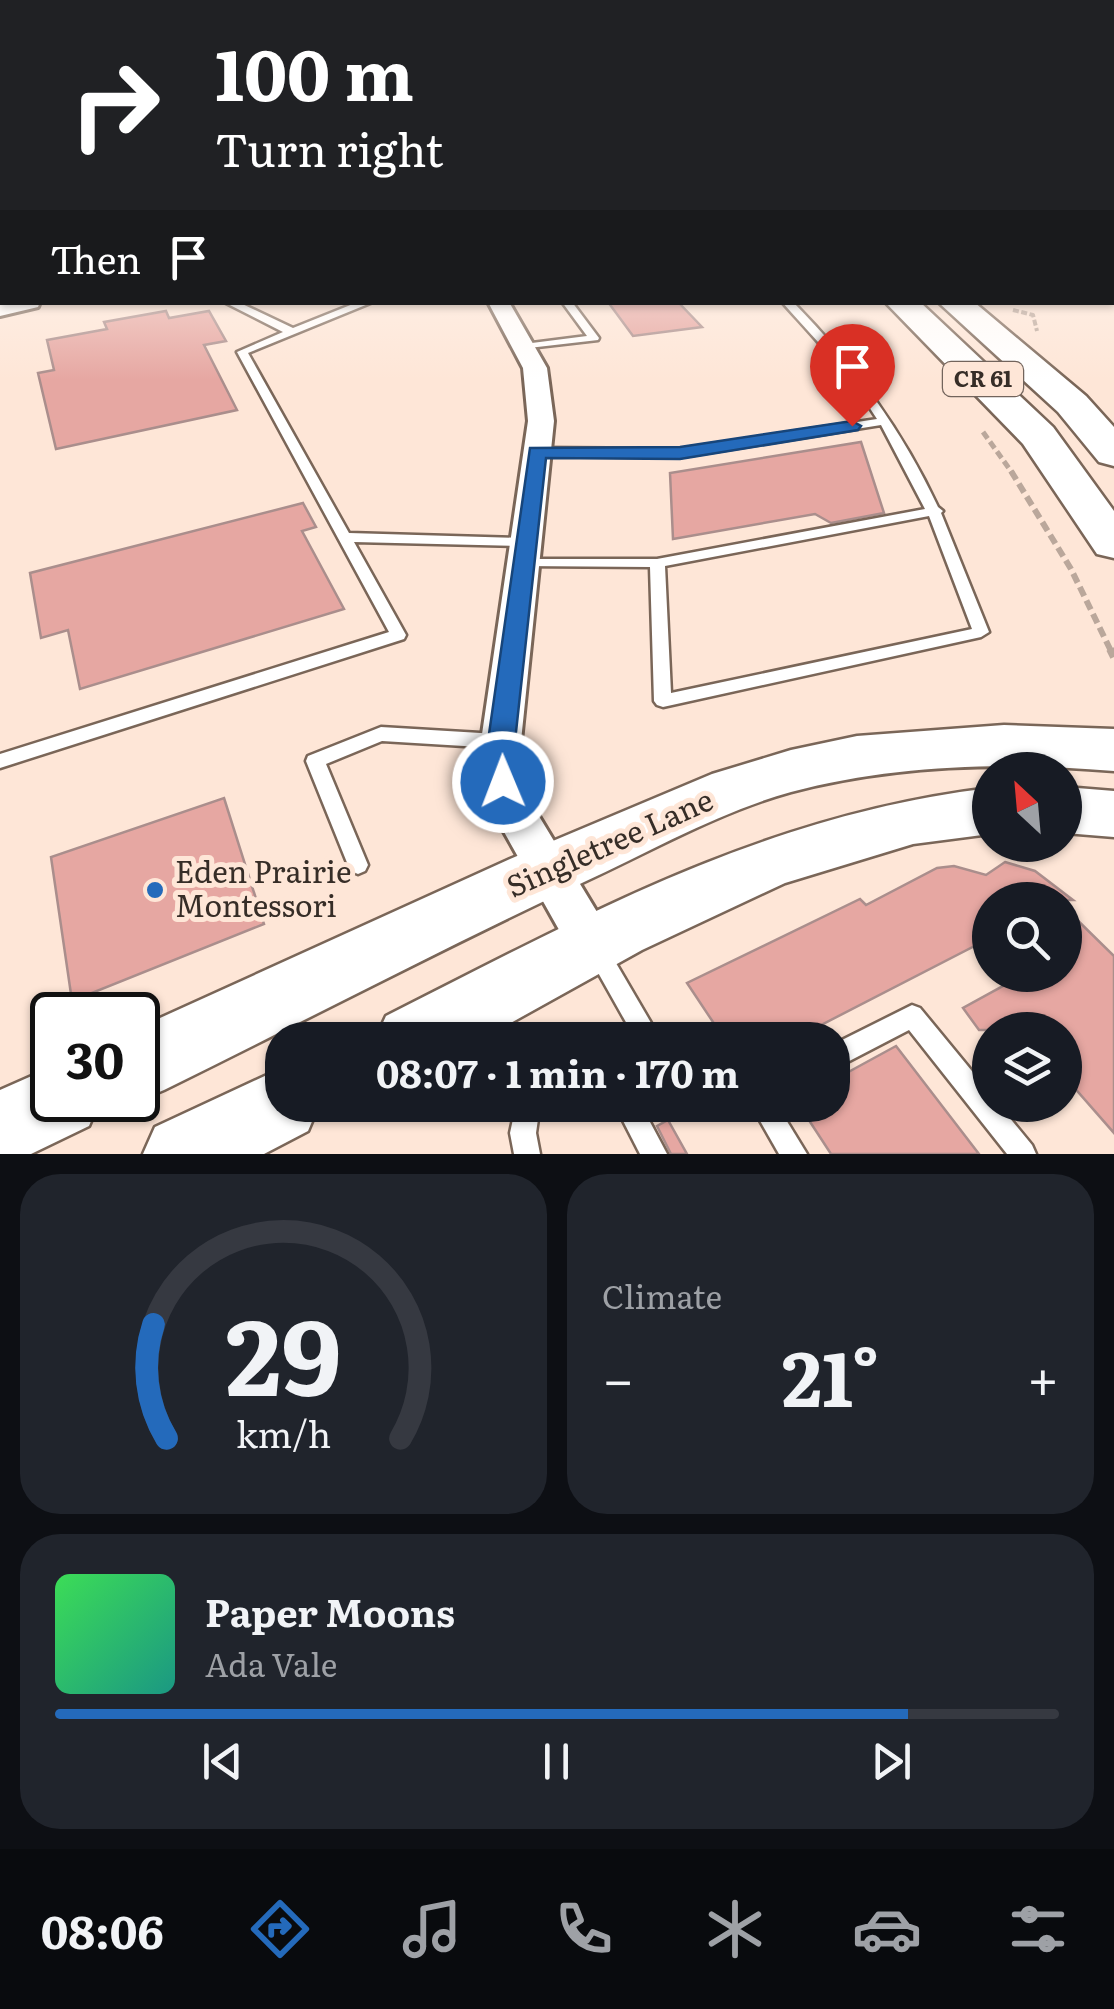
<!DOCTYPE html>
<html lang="en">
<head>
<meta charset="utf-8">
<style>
  body { margin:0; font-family:Literata,serif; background:#20242c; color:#f1f3f6; height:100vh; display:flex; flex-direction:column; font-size:38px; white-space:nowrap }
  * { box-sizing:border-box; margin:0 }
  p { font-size:32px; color:#9ea1a6 }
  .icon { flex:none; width:55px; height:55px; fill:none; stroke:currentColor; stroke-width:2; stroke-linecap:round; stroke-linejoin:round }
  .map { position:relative; height:1154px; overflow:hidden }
  .details { display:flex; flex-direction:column; gap:20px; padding:20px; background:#0d0f14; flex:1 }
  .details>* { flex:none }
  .guide { position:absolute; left:0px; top:0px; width:1115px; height:305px; box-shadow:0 2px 8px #0004; background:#202124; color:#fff; overflow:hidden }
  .needle { width:65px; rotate:334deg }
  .buttons { position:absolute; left:972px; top:752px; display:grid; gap:20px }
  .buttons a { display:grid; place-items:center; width:110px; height:110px; border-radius:50%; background:#171b24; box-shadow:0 2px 8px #0004; font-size:50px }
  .speed { position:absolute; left:30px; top:992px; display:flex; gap:20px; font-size:50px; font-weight:700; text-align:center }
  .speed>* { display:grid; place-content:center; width:130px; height:130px; border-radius:50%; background:#171b24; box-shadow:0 2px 8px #0004; line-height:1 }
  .speed .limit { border:5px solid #111; border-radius:15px; background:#fff; color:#111 }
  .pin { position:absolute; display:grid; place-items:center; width:85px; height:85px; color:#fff; margin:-102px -42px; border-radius:50% 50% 50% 0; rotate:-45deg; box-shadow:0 0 10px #0007 }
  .pin .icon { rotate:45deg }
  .me { position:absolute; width:110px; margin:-55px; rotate:359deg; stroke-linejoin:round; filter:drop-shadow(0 0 8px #0008) }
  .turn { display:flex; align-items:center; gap:35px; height:210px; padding:0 50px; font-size:45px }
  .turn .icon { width:130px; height:130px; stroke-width:2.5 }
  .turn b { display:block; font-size:70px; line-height:85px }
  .then { display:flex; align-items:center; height:95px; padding:0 50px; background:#0003; gap:20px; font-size:38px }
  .big { font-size:75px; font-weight:700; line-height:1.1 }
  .details .card { flex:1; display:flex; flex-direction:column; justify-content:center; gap:15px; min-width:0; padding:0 35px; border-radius:40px; background:#20242c }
  .details .dial { align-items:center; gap:0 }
  .dial svg { height:260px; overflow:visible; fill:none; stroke:#363941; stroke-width:7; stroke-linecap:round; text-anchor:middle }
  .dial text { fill:#f1f3f6; stroke:none }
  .song { display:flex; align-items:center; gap:30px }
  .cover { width:120px; height:120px; border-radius:15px; background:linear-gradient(135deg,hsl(130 70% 55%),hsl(170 70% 35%)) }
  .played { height:10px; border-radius:5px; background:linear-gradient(90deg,#246abb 85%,#363941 85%) }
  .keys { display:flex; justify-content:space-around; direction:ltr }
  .heat { display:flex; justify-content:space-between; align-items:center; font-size:55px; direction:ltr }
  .details .tiles { flex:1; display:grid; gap:20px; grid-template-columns:1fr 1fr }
  .card:last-child { grid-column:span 2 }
  .trip { position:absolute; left:265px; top:1022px; width:585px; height:100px; border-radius:40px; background:#171b24; box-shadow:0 2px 8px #0004; font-weight:700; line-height:100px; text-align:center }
  .dock { display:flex; height:160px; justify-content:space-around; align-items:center; background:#090b0e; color:#9ea1a6 }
  .dock .icon { width:70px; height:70px }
  .dock .selected { color:#246abb }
  .dock b { font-size:45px; color:#f1f3f6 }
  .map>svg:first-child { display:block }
</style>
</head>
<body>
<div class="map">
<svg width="1114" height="1154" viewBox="0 0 1114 1154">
  <rect width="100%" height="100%" fill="#fee6d7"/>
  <g fill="#e6a7a2" stroke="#aa8e8c" stroke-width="2.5">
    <path d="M 608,302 L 678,302 L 702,327 L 633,336 Z"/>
    <path d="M 166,311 L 169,318 L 209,311 L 226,341 L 204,345 L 237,410 L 56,449 L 38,373 L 54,370 L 47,340 L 107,329 L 104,322 Z"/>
    <path d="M 861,442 L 884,513 L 831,523 L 815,514 L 673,539 L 670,473 Z"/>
    <path d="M 303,503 L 316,527 L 302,531 L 344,609 L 80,689 L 68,630 L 41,638 L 30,573 Z"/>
    <path d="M 224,798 L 264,924 L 72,1001 L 51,857 Z"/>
    <path d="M 1005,862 L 1035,871 L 1073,900 L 990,900 L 990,938 L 792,1040 L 725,1040 L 687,983 L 860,899 L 866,905 L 937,868 L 954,866 L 986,875 Z"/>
    <path d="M 1065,908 L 1114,956 L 1114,1133 L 1065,1077 L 1065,1030 L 979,1030 L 963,1008 L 1023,975 L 1065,975 Z"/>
    <path d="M 896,1046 L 979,1154 L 831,1154 L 799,1105 L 832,1105 L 832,1081 Z"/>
    <path d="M 668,1120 L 687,1154 L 671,1154 L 657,1126 Z"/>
  </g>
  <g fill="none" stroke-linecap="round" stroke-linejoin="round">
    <defs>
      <g id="lane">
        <path d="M 0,224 L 2,224 L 2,229 L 0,230 Z"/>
        <path d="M 1112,252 L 1114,253 L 1114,259 L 1112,258 Z"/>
        <rect x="0" y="265" width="2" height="6"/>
        <path d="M 224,302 L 238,302 L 293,328 L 358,302 L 373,302 L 248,353 L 349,533 L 523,538 L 530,542 L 523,546 L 354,542 L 406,635 L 404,639 L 0,768 L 0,754 L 389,632 L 237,352 L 283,332 Z"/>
        <path d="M 562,302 L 572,302 L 599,338 L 598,340 L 520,349 L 520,345 L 524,344 L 587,336 Z"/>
        <path d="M 782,302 L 793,302 C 854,364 902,430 938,507 L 943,511 L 941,513 L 989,632 L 981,637 L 663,707 L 657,705 L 654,701 L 650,567 L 521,566 L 514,562 L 516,559 L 657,559 L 925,509 L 881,425 L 680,457 L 537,456 L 531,452 L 537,448 L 680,449 L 877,419 C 850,375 816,340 782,302 ZM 929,516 L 972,629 L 671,693 L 665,566 Z"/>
        <path d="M 381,727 L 497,734 L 503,736 L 506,741 L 503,746 L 497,748 L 382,741 L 326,764 L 368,865 L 365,871 L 358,874 L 351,871 L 348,865 L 306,761 L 308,756 Z"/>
        <path d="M 598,943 L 606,946 L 661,1040 L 636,1040 L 587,953 L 590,946 Z"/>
        <path d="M 912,1005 L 920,1008 L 990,1093 L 990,1105 L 999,1105 L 1032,1145 L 1036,1154 L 1007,1154 L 909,1030 L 832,1070 L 832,1045 Z"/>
        <path d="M 516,1105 L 540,1105 L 536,1133 L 540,1154 L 514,1154 L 510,1133 Z"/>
        <path d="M 615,1105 L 641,1105 L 667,1154 L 640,1154 Z"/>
        <path d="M 751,1105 L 777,1105 L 807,1154 L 779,1154 Z"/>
      </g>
      <g id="street">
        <path d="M 40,302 L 38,307 L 0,316 L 0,303 Z"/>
        <path d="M 488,302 L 509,302 L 547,368 L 554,421 L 521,741 L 523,782 L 534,808 L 617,945 L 610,960 L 593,966 L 576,960 L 494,814 L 483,782 L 481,741 L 528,421 L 523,368 Z"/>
      </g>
      <g id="secondary">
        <path d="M 1004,725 L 1114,729 L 1114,771 C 1006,762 896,764 791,792 C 719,812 651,851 584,882 C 442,949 304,1021 164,1090 L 138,1101 L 136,1100 L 138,1028 L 510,859 L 712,774 L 791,750 L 857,736 Z"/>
        <path d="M 1065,787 L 1114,791 L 1114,837 L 1065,833 Z"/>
        <path d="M 990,788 L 990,834 L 913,844 L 785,883 L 642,950 L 480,1040 L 375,1040 L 386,1016 C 586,915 764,815 990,788 Z"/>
        <path d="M 52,1067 L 52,1100 L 100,1100 L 89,1126 L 31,1154 L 0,1154 L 0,1090 Z"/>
        <path d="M 282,1068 L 282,1105 L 319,1105 L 308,1131 L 264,1154 L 143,1154 L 155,1127 Z"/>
      </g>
      <g id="primary">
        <rect x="1112" y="272" width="2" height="19"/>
        <path d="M 885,302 L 920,302 L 1053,427 L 1114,511 L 1114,558 L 1097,554 L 1023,444 Z"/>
        <path d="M 938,302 L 974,302 L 1086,396 L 1114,427 L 1114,466 L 1099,462 L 1058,412 Z"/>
      </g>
    </defs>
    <use href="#lane" stroke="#7a6658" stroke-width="5"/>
    <use href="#street" stroke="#7a6658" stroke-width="6"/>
    <use href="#secondary" stroke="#7a6658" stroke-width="5"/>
    <use href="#primary" stroke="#7a6658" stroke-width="5"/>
    <path stroke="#baa79b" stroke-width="4" stroke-dasharray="6 2.5" stroke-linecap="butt" d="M 1013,310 L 1033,315 L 1037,331"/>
    <path stroke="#baa79b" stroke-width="5" stroke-dasharray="8 4" stroke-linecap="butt" d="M 983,432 L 1013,474"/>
    <path stroke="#baa79b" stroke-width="6" stroke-dasharray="10 5" stroke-linecap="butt" d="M 1011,471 L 1071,569 L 1111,651"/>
    <path stroke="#baa79b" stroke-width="8" stroke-dasharray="12 6" stroke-linecap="butt" d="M 1110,649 L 1114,657"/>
    <use href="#lane" fill="#fff" fill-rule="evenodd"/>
    <use href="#street" fill="#fff" fill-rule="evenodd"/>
    <use href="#secondary" fill="#fff" fill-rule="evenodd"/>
    <use href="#primary" fill="#fff" fill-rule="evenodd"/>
  </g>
  <linearGradient id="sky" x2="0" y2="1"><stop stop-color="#89b0b9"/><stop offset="0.57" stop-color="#fff4ed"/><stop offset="1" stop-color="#fff4ed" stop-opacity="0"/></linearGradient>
  <rect width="1114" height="380" fill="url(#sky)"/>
  <path fill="#246abb" stroke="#17457a" stroke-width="2.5" d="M 852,421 L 861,426 L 858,430 L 680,459 L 546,458 L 515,741 L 517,782 L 513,790 L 493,790 L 488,741 L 530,448 L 680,447 Z"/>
  <circle fill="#246abb" stroke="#fee6d7" stroke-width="4" cx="155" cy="890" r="10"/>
  <g text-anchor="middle" stroke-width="10" stroke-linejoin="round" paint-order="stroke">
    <rect fill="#fee6d7" stroke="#72645c" stroke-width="2.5" x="943" y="362" width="80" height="34" rx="8"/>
    <g font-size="22" font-weight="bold" fill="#362d27">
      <text x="983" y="387">CR 61</text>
    </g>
    <g font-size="30" fill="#362d27" stroke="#fee6d7">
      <text transform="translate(610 844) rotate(-24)" y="10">Singletree Lane</text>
    </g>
    <g font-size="30" fill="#362d27" stroke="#fee6d7" text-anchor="start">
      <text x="175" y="883">Eden Prairie<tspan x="175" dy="34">Montessori</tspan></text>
    </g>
  </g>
</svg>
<div class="buttons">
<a><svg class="needle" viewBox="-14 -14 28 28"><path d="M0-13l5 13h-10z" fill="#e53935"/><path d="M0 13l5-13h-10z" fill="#9ea1a6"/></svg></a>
<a><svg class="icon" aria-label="search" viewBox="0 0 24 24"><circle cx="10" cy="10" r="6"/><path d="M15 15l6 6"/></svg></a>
<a><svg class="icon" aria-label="layers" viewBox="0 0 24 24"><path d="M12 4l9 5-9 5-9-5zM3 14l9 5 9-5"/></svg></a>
</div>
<div class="speed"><div class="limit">30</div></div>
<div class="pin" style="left:852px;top:426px;background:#d93025"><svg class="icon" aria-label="arrive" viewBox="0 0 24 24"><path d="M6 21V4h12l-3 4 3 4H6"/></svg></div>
<svg class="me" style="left:503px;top:782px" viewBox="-20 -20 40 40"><circle r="17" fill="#246abb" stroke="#fff" stroke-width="3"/><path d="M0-11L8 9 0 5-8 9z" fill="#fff"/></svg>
<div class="trip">08:07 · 1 min · 170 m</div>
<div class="guide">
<div class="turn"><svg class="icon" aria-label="right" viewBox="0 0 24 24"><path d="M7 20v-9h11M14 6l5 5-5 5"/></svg><div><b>100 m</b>Turn right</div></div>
<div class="then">Then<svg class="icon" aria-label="arrive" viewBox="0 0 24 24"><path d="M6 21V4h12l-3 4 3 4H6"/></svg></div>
</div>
</div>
<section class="details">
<div class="tiles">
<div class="card dial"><svg viewBox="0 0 100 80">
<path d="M14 69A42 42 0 1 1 86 69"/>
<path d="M14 69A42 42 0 0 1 10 34" stroke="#246abb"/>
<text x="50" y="56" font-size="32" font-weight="700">29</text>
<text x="50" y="72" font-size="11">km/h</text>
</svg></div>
<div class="card"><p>Climate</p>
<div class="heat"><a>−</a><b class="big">21°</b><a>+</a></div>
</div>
<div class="card">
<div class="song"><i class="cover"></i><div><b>Paper Moons</b><p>Ada Vale</p></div></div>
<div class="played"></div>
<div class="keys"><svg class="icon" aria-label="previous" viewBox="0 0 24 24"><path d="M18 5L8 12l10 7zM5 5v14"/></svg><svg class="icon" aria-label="pause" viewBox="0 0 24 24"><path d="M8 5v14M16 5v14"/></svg><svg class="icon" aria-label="next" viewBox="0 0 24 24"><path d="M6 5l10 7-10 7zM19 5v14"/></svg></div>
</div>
</div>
</section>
<nav class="dock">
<b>08:06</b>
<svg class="icon selected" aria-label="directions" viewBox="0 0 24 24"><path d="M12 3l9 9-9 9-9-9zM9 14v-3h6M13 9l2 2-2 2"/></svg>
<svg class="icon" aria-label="music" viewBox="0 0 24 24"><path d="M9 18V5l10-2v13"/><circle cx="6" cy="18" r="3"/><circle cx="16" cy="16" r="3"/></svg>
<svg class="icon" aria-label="phone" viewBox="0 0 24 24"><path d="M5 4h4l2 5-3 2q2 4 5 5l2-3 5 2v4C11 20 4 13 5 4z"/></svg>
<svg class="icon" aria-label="climate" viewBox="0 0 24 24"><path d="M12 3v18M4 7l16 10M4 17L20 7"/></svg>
<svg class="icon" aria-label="car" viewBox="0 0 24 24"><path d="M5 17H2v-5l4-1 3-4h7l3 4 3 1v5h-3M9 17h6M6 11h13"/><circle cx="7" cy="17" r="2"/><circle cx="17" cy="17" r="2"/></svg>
<svg class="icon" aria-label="filters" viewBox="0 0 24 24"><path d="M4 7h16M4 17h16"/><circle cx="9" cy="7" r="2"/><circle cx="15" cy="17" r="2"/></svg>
</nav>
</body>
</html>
